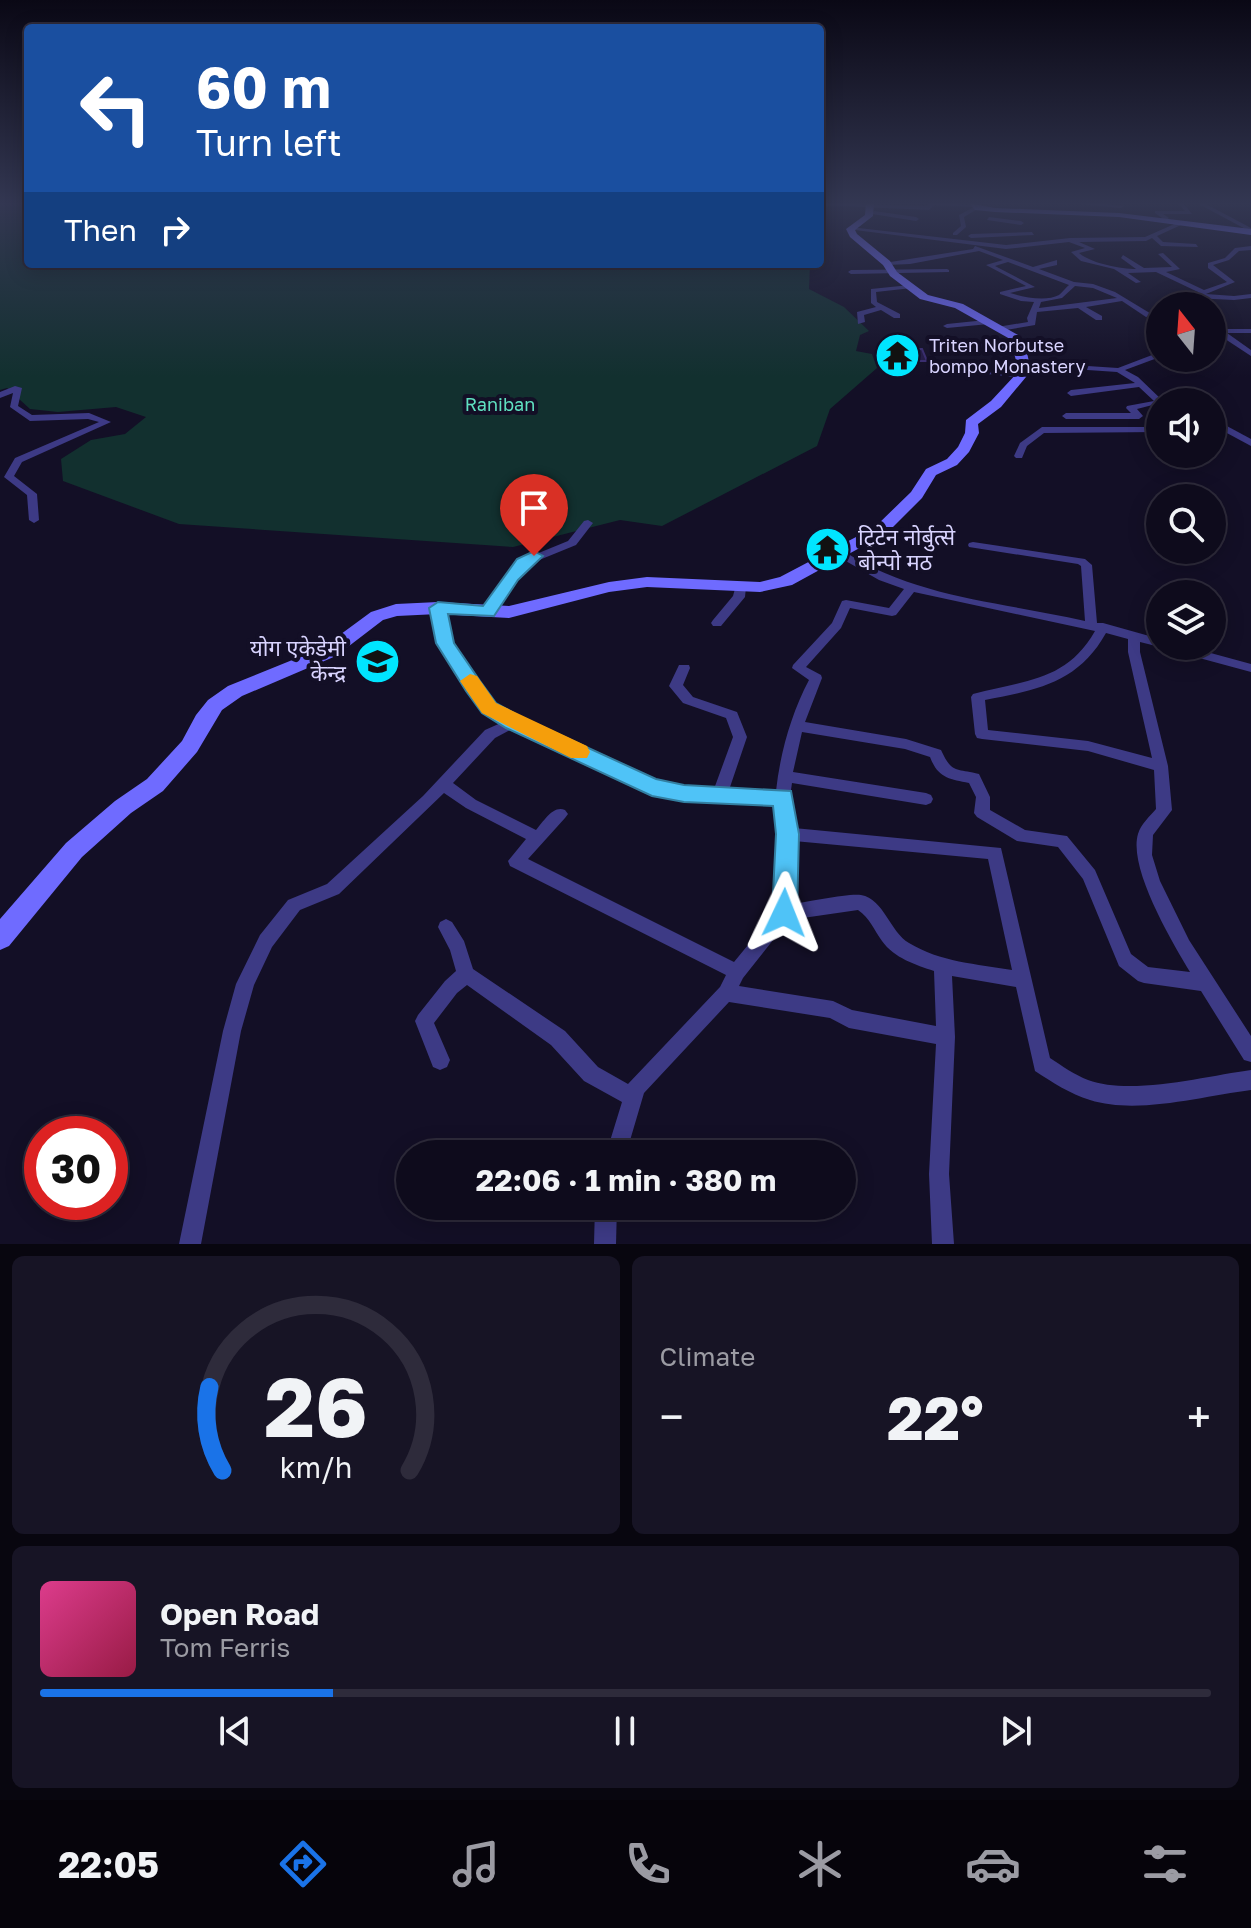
<!DOCTYPE html>
<html lang="en">
<head>
<meta charset="utf-8">
<style>
  body { margin:0; font-family:"Golos Text","Noto Sans Devanagari",sans-serif; background:#171425; color:#f1f3f6; height:100vh; display:flex; flex-direction:column; font-size:30px; white-space:nowrap }
  * { box-sizing:border-box; margin:0 }
  p { font-size:26px; color:#9b9ba3 }
  .icon { flex:none; width:44px; height:44px; fill:none; stroke:currentColor; stroke-width:2; stroke-linecap:round; stroke-linejoin:round }
  .map { position:relative; height:1244px; overflow:hidden }
  .panel { display:flex; flex-direction:column; gap:12px; padding:12px; background:#08060f; flex:1 }
  .panel>* { flex:none }
  .hud { position:absolute; left:24px; top:24px; width:800px; height:244px; border-radius:8px; box-shadow:0 4px 20px #0003,0 0 0 2px #2e2b3b; background:#1a4fa0; color:#fff; overflow:hidden }
  .needle { width:52px; rotate:343deg }
  .tools { position:absolute; left:1146px; top:292px; display:grid; gap:16px }
  .tools a { display:grid; place-items:center; width:80px; height:80px; border-radius:50%; background:#0e0b1c; box-shadow:0 4px 20px #0003,0 0 0 2px #2e2b3b; font-size:40px }
  .speed { position:absolute; left:24px; top:1116px; display:flex; gap:16px; font-size:40px; font-weight:700; text-align:center }
  .speed>* { display:grid; place-content:center; width:104px; height:104px; border-radius:50%; background:#0e0b1c; box-shadow:0 4px 20px #0003,0 0 0 2px #2e2b3b; line-height:1 }
  .speed .limit { border:12px solid #d22; background:#fff; color:#111 }
  .pin { position:absolute; display:grid; place-items:center; width:68px; height:68px; color:#fff; margin:-82px -34px; border-radius:50% 50% 50% 0; rotate:-45deg; box-shadow:0 0 8px #0007 }
  .pin .icon { rotate:45deg }
  .me { position:absolute; width:88px; margin:-44px; rotate:2deg; stroke-linejoin:round; filter:drop-shadow(0 0 6px #0008) }
  .turn { display:flex; align-items:center; gap:28px; height:168px; padding:0 40px; font-size:36px }
  .turn .icon { width:104px; height:104px; stroke-width:2.5 }
  .turn b { display:block; font-size:56px; line-height:68px }
  .then { display:flex; align-items:center; height:76px; padding:0 40px; background:#0003; gap:16px; font-size:30px }
  .big { font-size:60px; font-weight:700; line-height:1.1 }
  .panel .widget { flex:1; display:flex; flex-direction:column; justify-content:center; gap:12px; min-width:0; padding:0 28px; border-radius:12px; background:#171425 }
  .panel .dial { align-items:center; gap:0 }
  .dial svg { height:208px; overflow:visible; fill:none; stroke:#2e2b3b; stroke-width:7; stroke-linecap:round; text-anchor:middle }
  .dial text { fill:#f1f3f6; stroke:none }
  .song { display:flex; align-items:center; gap:24px }
  .cover { width:96px; height:96px; border-radius:12px; background:linear-gradient(135deg,hsl(330 70% 55%),hsl(340 70% 35%)) }
  .played { height:8px; border-radius:4px; background:linear-gradient(90deg,#1a73e8 25%,#2e2b3b 25%) }
  .keys { display:flex; justify-content:space-around; direction:ltr }
  .heat { display:flex; justify-content:space-between; align-items:center; font-size:44px; direction:ltr }
  .panel .tiles { flex:1; display:grid; gap:12px; grid-template-columns:1fr 1fr }
  .widget:last-child { grid-column:span 2 }
  .trip { position:absolute; left:396px; top:1140px; width:460px; height:80px; border-radius:40px; background:#0e0b1c; box-shadow:0 4px 20px #0003,0 0 0 2px #2e2b3b; font-weight:700; line-height:80px; text-align:center }
  .tab-bar { display:flex; height:128px; justify-content:space-around; align-items:center; background:#06040b; color:#9b9ba3 }
  .tab-bar .icon { width:56px; height:56px }
  .tab-bar .current { color:#1a73e8 }
  .tab-bar b { font-size:36px; color:#f1f3f6 }
  .map>svg:first-child { display:block }
</style>
</head>
<body>
<div class="map">
<svg width="1251" height="1244" viewBox="0 0 1251 1244">
  <rect width="100%" height="100%" fill="#130f26"/>
  <path fill="#12302f" d="M 0,203 L 28,203 L 28,264 L 810,264 L 809,289 L 844,307 L 869,331 L 860,335 L 856,351 L 872,354 L 877,368 L 830,409 L 817,446 L 662,526 L 620,520 L 513,547 L 179,524 L 63,481 L 61,459 L 91,440 L 125,434 L 146,417 L 116,407 L 58,412 L 30,409 L 7,388 L 0,390 Z"/>
  <path fill="#241b47" stroke="#3b2d73" stroke-width="2" d="M 877,349 L 922,349 L 927,361 L 881,361 Z"/>
  <g fill="none" stroke-linecap="round" stroke-linejoin="round">
    <g fill="#3d3a85" fill-rule="evenodd">
      <path d="M 820,203 L 927,206 L 930,203 L 976,205 L 973,207 L 934,205 L 929,210 L 820,205 Z"/>
      <path d="M 1068,203 L 1094,203 L 1124,206 L 1121,208 Z"/>
      <path d="M 1178,203 L 1183,203 L 1192,214 L 1163,214 L 1169,218 L 1164,222 L 1160,222 L 1162,218 L 1155,213 L 1155,211 L 1185,211 Z"/>
      <path d="M 1197,203 L 1204,203 L 1251,228 L 1251,232 Z"/>
      <path d="M 974,207 L 979,208 L 964,217 L 966,227 L 957,235 L 953,235 L 953,233 L 961,226 L 959,215 Z"/>
      <path d="M 874,211 L 916,217 L 919,219 L 916,221 L 872,214 Z"/>
      <path d="M 989,217 L 1021,221 L 1024,223 L 1021,225 L 987,220 Z"/>
      <path d="M 1179,222 L 1181,225 L 1157,236 L 1163,242 L 1196,244 L 1198,247 L 1161,246 L 1152,238 L 1146,241 L 1079,242 L 1095,249 L 1079,253 C 1090,263 1121,269 1136,269 L 1121,258 L 1123,255 L 1144,268 L 1172,267 L 1158,254 L 1163,253 L 1180,269 L 1166,272 L 1204,290 L 1227,282 L 1208,268 L 1208,263 L 1225,258 L 1235,248 L 1251,246 L 1251,250 L 1239,251 L 1229,260 L 1213,265 L 1235,282 L 1206,294 L 1234,296 L 1251,294 L 1251,298 L 1234,300 L 1193,298 L 1189,298 L 1193,306 L 1187,306 L 1183,296 L 1198,292 L 1156,272 L 1128,273 L 1141,282 L 1136,283 L 1114,269 L 1081,261 L 1071,252 L 1085,248 L 1069,242 L 1006,249 L 847,229 L 850,227 L 1006,245 L 1070,238 L 1145,237 Z"/>
      <path d="M 1032,232 L 1034,235 L 971,238 L 968,236 L 971,234 Z"/>
      <path d="M 975,246 L 1033,267 L 1057,260 L 1057,265 L 1039,269 L 1074,282 L 1093,284 L 1115,292 L 1153,315 L 1146,317 L 1122,301 L 1086,307 L 1102,316 L 1102,320 L 1096,320 L 1078,308 L 1037,312 L 1035,325 L 1000,331 L 997,331 L 997,327 L 1028,322 L 1027,318 L 1034,302 L 1021,301 L 1000,294 L 1000,292 L 1026,286 L 986,265 L 1003,260 L 979,251 L 910,264 L 887,265 L 884,263 L 973,249 ZM 1008,262 L 1069,285 C 1065,288 1063,292 1059,295 C 1046,302 1023,297 1010,293 L 1035,287 L 995,266 ZM 1075,286 L 1093,288 L 1117,298 L 1039,308 L 1041,302 L 1062,298 Z"/>
      <path d="M 947,269 L 949,270 L 949,272 L 851,274 L 848,272 L 851,270 Z"/>
      <path d="M 910,285 L 912,286 L 912,288 L 876,292 L 877,302 L 900,314 L 900,318 L 894,318 L 881,310 L 864,315 L 865,322 L 858,324 L 857,312 L 876,307 L 871,303 L 871,289 Z"/>
      <path d="M 986,320 L 989,320 L 989,324 L 947,328 L 943,326 L 947,324 Z"/>
      <path d="M 1216,329 L 1251,329 L 1251,333 L 1227,333 L 1251,350 L 1251,356 L 1216,333 Z"/>
      <path d="M 1157,336 L 1160,336 L 1160,347 L 1156,345 Z"/>
      <path d="M 970,343 L 1020,346 L 1024,348 L 1020,350 L 973,347 L 969,345 Z"/>
      <path d="M 1160,352 L 1160,357 L 1125,370 L 1138,377 L 1164,402 L 1137,409 L 1143,416 L 1139,419 L 1066,419 L 1062,416 L 1066,413 L 1131,413 L 1126,408 L 1127,406 L 1154,401 L 1139,387 L 1071,396 L 1067,393 L 1071,390 L 1135,383 L 1117,372 L 1058,368 L 1041,374 L 1025,373 L 1021,371 L 1025,369 L 1040,370 L 1057,364 L 1118,368 Z"/>
      <path d="M 958,367 L 1022,374 L 1026,376 L 1022,378 L 961,371 L 958,371 Z"/>
      <path d="M 15,386 L 22,388 L 18,406 L 32,415 L 89,413 L 111,422 L 22,462 L 14,476 L 37,494 L 39,520 L 34,523 L 29,520 L 27,495 L 4,477 L 15,458 L 99,422 L 88,419 L 30,421 L 10,407 L 13,393 L 0,398 L 0,392 Z"/>
      <path d="M 1212,418 L 1251,439 L 1251,446 L 1212,425 Z"/>
      <path d="M 1042,427 L 1159,427 L 1160,432 L 1044,433 L 1027,446 L 1022,458 L 1016,458 L 1014,456 L 1020,443 Z"/>
      <path d="M 588,520 L 593,523 L 576,545 L 527,565 L 492,615 L 484,615 L 482,612 L 484,609 L 519,561 L 568,541 L 584,521 Z"/>
      <path d="M 973,542 L 1085,559 L 1092,565 L 1097,623 L 1103,623 L 1160,639 L 1160,646 L 1185,646 L 1251,664 L 1251,672 L 1166,649 L 1164,646 L 1160,647 L 1140,642 L 1140,652 L 1168,766 L 1172,810 L 1153,835 L 1152,855 L 1160,881 L 1189,940 L 1251,1036 L 1251,1062 L 1244,1060 L 1201,991 L 1144,983 L 1138,981 L 1119,966 L 1083,879 L 1058,847 L 1017,841 L 977,817 L 974,813 L 976,797 L 969,783 C 949,779 938,778 930,757 L 905,749 L 802,732 L 793,772 L 926,793 L 931,795 L 933,799 L 931,803 L 926,805 L 792,783 L 790,797 L 794,828 L 1001,848 L 1050,1058 C 1062,1066 1075,1075 1088,1080 C 1131,1096 1206,1076 1251,1070 L 1251,1090 C 1203,1096 1137,1115 1090,1100 C 1070,1094 1052,1082 1035,1071 L 1016,987 L 952,976 L 955,1037 L 949,1174 L 954,1244 L 932,1244 L 929,1174 L 936,1044 L 849,1028 L 830,1018 L 729,1002 L 644,1093 L 626,1154 L 606,1154 L 622,1102 L 584,1081 L 551,1045 L 467,985 L 457,993 L 434,1023 L 450,1060 L 447,1067 L 440,1070 L 433,1067 L 415,1021 L 418,1015 L 445,981 L 456,971 L 450,950 L 438,927 L 440,922 L 446,919 L 452,922 L 464,941 L 473,969 L 565,1031 L 598,1067 L 628,1084 L 720,987 L 726,975 L 510,866 L 508,861 L 526,839 L 466,808 L 444,793 L 339,894 L 300,910 L 272,947 L 254,985 L 241,1031 L 201,1244 L 179,1244 L 223,1031 L 236,984 L 260,935 L 288,900 L 327,884 L 423,796 L 485,730 L 503,722 L 484,711 L 439,643 L 432,608 L 434,605 L 438,604 L 444,608 L 451,643 L 494,705 L 519,718 L 655,782 L 684,788 L 714,789 L 733,737 L 726,718 L 683,703 L 669,686 L 679,665 L 689,665 L 690,668 L 683,685 L 693,697 L 737,712 L 747,737 L 729,790 L 776,791 C 780,754 791,714 809,680 L 792,668 L 793,665 L 832,623 L 842,601 L 846,600 L 889,608 L 904,589 L 879,580 L 837,556 L 836,554 L 837,552 L 845,552 C 916,598 1003,602 1085,621 L 1081,566 L 1078,564 L 969,547 L 968,545 L 969,543 ZM 914,592 L 1095,631 C 1066,682 1024,680 973,694 L 971,697 L 975,734 L 977,738 L 982,739 L 1088,751 L 1154,770 L 1156,809 C 1150,816 1141,824 1138,834 C 1128,868 1172,942 1190,972 L 1148,967 L 1131,954 L 1095,870 L 1067,836 L 1025,830 L 990,810 L 990,797 L 979,774 C 956,768 952,774 941,750 L 906,739 L 805,722 L 822,678 L 821,675 L 806,667 L 841,628 L 850,608 L 892,616 L 896,615 ZM 1106,633 L 1128,639 L 1128,652 L 1152,758 L 1088,741 L 988,730 L 985,700 C 1037,690 1078,683 1106,633 ZM 514,728 L 652,793 L 684,800 L 776,803 L 779,834 L 776,911 L 734,962 L 528,859 L 565,818 L 568,814 L 565,810 C 553,805 544,821 536,830 L 476,800 L 453,783 L 495,738 ZM 794,841 L 988,859 L 1012,970 C 977,964 940,962 909,943 C 890,932 884,899 861,895 C 849,893 807,902 793,904 ZM 858,910 C 870,918 874,930 882,941 C 894,958 916,965 934,971 L 936,1026 L 852,1010 L 833,1001 L 739,986 L 743,978 L 789,920 Z"/>
      <path d="M 740,583 L 746,587 L 745,597 L 721,626 L 713,626 L 711,623 L 713,620 L 733,596 L 736,585 Z"/>
      <path d="M 595,1206 L 617,1206 L 616,1244 L 594,1244 Z"/>
    </g>
    <g fill="#6f6bff" fill-rule="evenodd">
      <path d="M 866,203 L 874,203 L 873,216 L 855,230 L 857,234 L 890,261 L 897,272 L 928,295 L 963,304 L 1018,335 L 1026,348 L 1031,371 L 1001,407 L 978,424 L 979,433 L 969,452 L 957,465 L 936,475 L 922,498 L 887,533 L 792,585 L 760,592 L 647,587 L 609,592 L 509,618 L 438,614 L 397,616 L 383,620 L 336,656 L 242,696 L 222,710 L 197,752 L 163,791 L 131,813 L 82,857 L 9,946 L 0,950 L 0,919 L 66,843 L 115,801 L 147,779 L 182,741 L 196,715 L 208,700 L 228,686 L 322,648 L 371,612 L 396,604 L 438,602 L 509,606 L 609,582 L 647,577 L 760,582 L 780,577 L 875,527 L 911,492 L 926,469 L 947,459 L 958,447 L 965,433 L 966,420 L 991,401 L 1019,371 L 1010,339 L 955,308 L 920,299 L 890,276 L 883,265 L 850,237 L 846,229 L 865,215 Z"/>
      <path d="M 969,203 L 995,208 L 1119,213 L 1251,229 L 1251,235 L 1119,217 L 995,212 L 975,210 Z"/>
    </g>
  </g>
  <linearGradient id="sky" x2="0" y2="1"><stop stop-color="#0a0815"/><stop offset="0.54" stop-color="#333752"/><stop offset="1" stop-color="#333752" stop-opacity="0"/></linearGradient>
  <rect width="1251" height="377" fill="url(#sky)"/>
  <path fill="#4fc3f7" stroke="#337fa1" stroke-width="2" d="M 534,551 L 543,556 L 518,580 L 494,616 L 448,614 L 454,643 L 480,681 L 496,703 L 521,717 L 656,779 L 684,785 L 791,791 L 799,834 L 797,913 L 793,921 L 784,924 L 775,921 L 772,913 L 776,834 L 773,806 L 684,802 L 652,796 L 506,728 L 482,713 L 466,691 L 436,643 L 429,608 L 438,602 L 483,606 L 517,559 Z"/>
  <path fill="#f59e0b" d="M 470,674 L 477,676 L 496,703 L 587,746 L 590,752 L 587,758 L 571,758 L 482,713 L 460,681 Z"/>
  <defs>
    <symbol id="temple-disc" viewBox="-11 -11 22 22"><circle r="9.5" fill="#00e5ff" stroke="#130f26"/><path d="M0-6L5-2H3V0L6.5 2.5H4V6H1.5V3h-3V6H-4V2.5H-6.5L-3 0V-2H-5Z" fill="#111"/></symbol>
    <symbol id="school-disc" viewBox="-11 -11 22 22"><circle r="9.5" fill="#00e5ff" stroke="#130f26"/><path d="M0-5L7-2L0 1L-7-2ZM-4 1L0 2.5L4 1V4Q0 6-4 4Z" fill="#111"/></symbol>
  </defs>
  <g fill-rule="evenodd">
    <use href="#temple-disc" x="872" y="330" width="51" height="51"/>
    <use href="#temple-disc" x="802" y="524" width="51" height="51"/>
    <use href="#school-disc" x="352" y="636" width="51" height="51"/>
  </g>
  <g text-anchor="middle" stroke-width="8" stroke-linejoin="round" paint-order="stroke">
    <g font-size="18" fill="#d9d4ff" stroke="#130f26" text-anchor="start">
      <text x="929" y="352">Triten Norbutse<tspan x="929" dy="21">bompo Monastery</tspan></text>
    </g>
    <g font-size="18" fill="#5fe0c0" stroke="#130f26">
      <text x="500" y="411">Raniban</text>
    </g>
    <g font-size="22" fill="#d9d4ff" stroke="#130f26" text-anchor="start">
      <text x="858" y="545">ट्रिटेन नोर्बुत्से<tspan x="858" dy="25">बोन्पो मठ</tspan></text>
      <text x="346" y="656" text-anchor="end">योग एकेडेमी<tspan x="346" dy="25">केन्द्र</tspan></text>
    </g>
  </g>
</svg>
<div class="tools">
<a><svg class="needle" viewBox="-14 -14 28 28"><path d="M0-13l5 13h-10z" fill="#e53935"/><path d="M0 13l5-13h-10z" fill="#9b9ba3"/></svg></a>
<a><svg class="icon" aria-label="sound" viewBox="0 0 24 24"><path d="M4 9h4l5-4v14l-5-4H4zM17 9q2 3 0 6"/></svg></a>
<a><svg class="icon" aria-label="search" viewBox="0 0 24 24"><circle cx="10" cy="10" r="6"/><path d="M15 15l6 6"/></svg></a>
<a><svg class="icon" aria-label="layers" viewBox="0 0 24 24"><path d="M12 4l9 5-9 5-9-5zM3 14l9 5 9-5"/></svg></a>
</div>
<div class="speed"><div class="limit">30</div></div>
<div class="pin" style="left:534px;top:556px;background:#d93025"><svg class="icon" aria-label="arrive" viewBox="0 0 24 24"><path d="M6 21V4h12l-3 4 3 4H6"/></svg></div>
<svg class="me" style="left:784px;top:913px" viewBox="-20 -20 40 40"><path d="M0-17L14 15 0 8-14 15z" fill="#4fc3f7" stroke="#fff" stroke-width="4"/></svg>
<div class="trip">22:06 · 1 min · 380 m</div>
<div class="hud">
<div class="turn"><svg class="icon" aria-label="left" viewBox="0 0 24 24"><path d="M17 20v-9H6M10 6l-5 5 5 5"/></svg><div><b>60 m</b>Turn left</div></div>
<div class="then">Then<svg class="icon" aria-label="right" viewBox="0 0 24 24"><path d="M7 20v-9h11M14 6l5 5-5 5"/></svg></div>
</div>
</div>
<section class="panel">
<div class="tiles">
<div class="widget dial"><svg viewBox="0 0 100 80">
<path d="M14 69A42 42 0 1 1 86 69"/>
<path d="M14 69A42 42 0 0 1 9 37" stroke="#1a73e8"/>
<text x="50" y="56" font-size="32" font-weight="700">26</text>
<text x="50" y="72" font-size="11">km/h</text>
</svg></div>
<div class="widget"><p>Climate</p>
<div class="heat"><a>−</a><b class="big">22°</b><a>+</a></div>
</div>
<div class="widget">
<div class="song"><i class="cover"></i><div><b>Open Road</b><p>Tom Ferris</p></div></div>
<div class="played"></div>
<div class="keys"><svg class="icon" aria-label="previous" viewBox="0 0 24 24"><path d="M18 5L8 12l10 7zM5 5v14"/></svg><svg class="icon" aria-label="pause" viewBox="0 0 24 24"><path d="M8 5v14M16 5v14"/></svg><svg class="icon" aria-label="next" viewBox="0 0 24 24"><path d="M6 5l10 7-10 7zM19 5v14"/></svg></div>
</div>
</div>
</section>
<nav class="tab-bar">
<b>22:05</b>
<svg class="icon current" aria-label="directions" viewBox="0 0 24 24"><path d="M12 3l9 9-9 9-9-9zM9 14v-3h6M13 9l2 2-2 2"/></svg>
<svg class="icon" aria-label="music" viewBox="0 0 24 24"><path d="M9 18V5l10-2v13"/><circle cx="6" cy="18" r="3"/><circle cx="16" cy="16" r="3"/></svg>
<svg class="icon" aria-label="phone" viewBox="0 0 24 24"><path d="M5 4h4l2 5-3 2q2 4 5 5l2-3 5 2v4C11 20 4 13 5 4z"/></svg>
<svg class="icon" aria-label="climate" viewBox="0 0 24 24"><path d="M12 3v18M4 7l16 10M4 17L20 7"/></svg>
<svg class="icon" aria-label="car" viewBox="0 0 24 24"><path d="M5 17H2v-5l4-1 3-4h7l3 4 3 1v5h-3M9 17h6M6 11h13"/><circle cx="7" cy="17" r="2"/><circle cx="17" cy="17" r="2"/></svg>
<svg class="icon" aria-label="filters" viewBox="0 0 24 24"><path d="M4 7h16M4 17h16"/><circle cx="9" cy="7" r="2"/><circle cx="15" cy="17" r="2"/></svg>
</nav>
</body>
</html>
